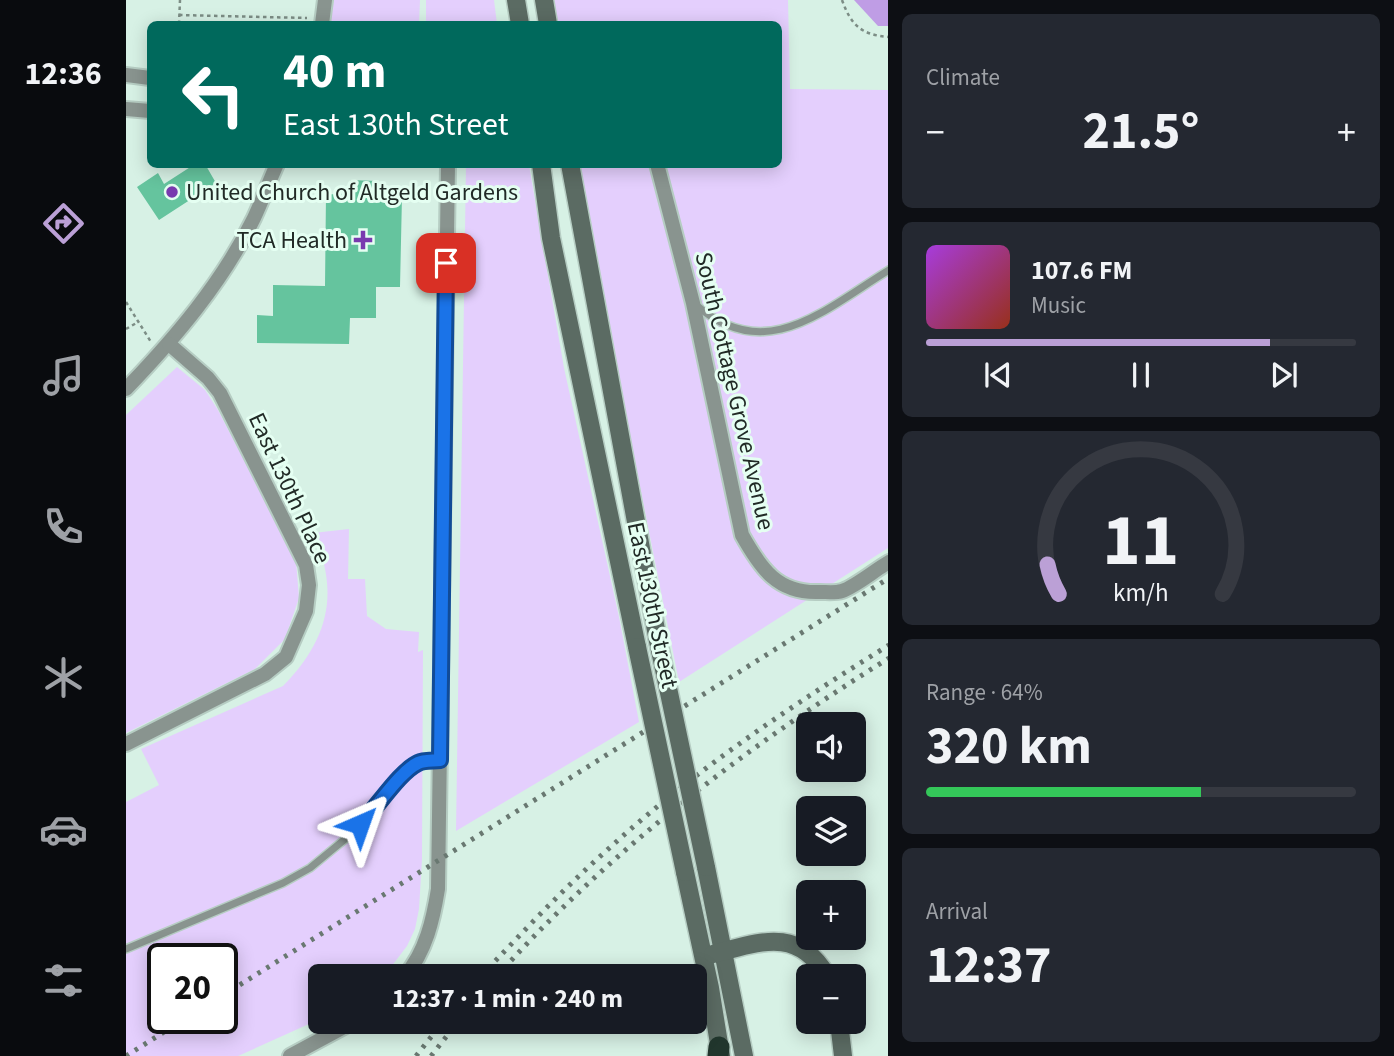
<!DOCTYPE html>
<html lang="en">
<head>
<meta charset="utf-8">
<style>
  body { margin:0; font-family:"Source Sans 3",sans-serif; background:#242831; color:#f1f3f6; height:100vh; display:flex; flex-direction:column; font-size:26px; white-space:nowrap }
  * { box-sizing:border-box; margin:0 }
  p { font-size:23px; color:#9ea1a6 }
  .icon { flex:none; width:38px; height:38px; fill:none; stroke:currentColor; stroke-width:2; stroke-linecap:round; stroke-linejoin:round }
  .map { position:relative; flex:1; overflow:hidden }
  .side { display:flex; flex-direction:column; gap:14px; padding:14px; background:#0d0f14; width:506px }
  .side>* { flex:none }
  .hud { position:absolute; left:21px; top:21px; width:635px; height:147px; border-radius:10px; box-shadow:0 4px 18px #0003; background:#00695c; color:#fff; overflow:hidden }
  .tools { position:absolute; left:670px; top:712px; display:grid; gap:14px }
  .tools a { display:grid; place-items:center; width:70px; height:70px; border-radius:10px; background:#171b24; box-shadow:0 4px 18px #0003; font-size:35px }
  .speed { position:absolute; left:21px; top:943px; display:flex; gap:14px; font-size:35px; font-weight:700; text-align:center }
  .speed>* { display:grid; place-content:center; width:91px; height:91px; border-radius:50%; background:#171b24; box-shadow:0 4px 18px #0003; line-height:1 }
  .speed .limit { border:4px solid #111; border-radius:10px; background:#fff; color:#111 }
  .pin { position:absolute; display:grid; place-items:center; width:60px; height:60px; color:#fff; margin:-30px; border-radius:14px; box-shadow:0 4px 10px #0006 }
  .me { position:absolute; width:77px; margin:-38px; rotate:43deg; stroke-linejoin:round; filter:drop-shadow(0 0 5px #0008) }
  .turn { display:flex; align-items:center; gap:24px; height:147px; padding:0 21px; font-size:32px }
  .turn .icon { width:91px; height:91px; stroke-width:2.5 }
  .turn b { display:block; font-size:49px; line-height:60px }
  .big { font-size:52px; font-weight:700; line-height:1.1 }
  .side .widget { flex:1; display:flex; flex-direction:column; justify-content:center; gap:10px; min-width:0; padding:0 24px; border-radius:10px; background:#242831 }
  .side .dial { align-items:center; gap:0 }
  .dial svg { height:182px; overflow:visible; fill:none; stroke:#363941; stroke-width:7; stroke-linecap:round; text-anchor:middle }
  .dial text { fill:#f1f3f6; stroke:none }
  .song { display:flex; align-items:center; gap:21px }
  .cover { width:84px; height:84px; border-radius:10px; background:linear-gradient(135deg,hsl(280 70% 55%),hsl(10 70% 35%)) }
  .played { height:7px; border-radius:4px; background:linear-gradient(90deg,#bba0d6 80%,#363941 80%) }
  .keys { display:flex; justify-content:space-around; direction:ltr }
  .heat { display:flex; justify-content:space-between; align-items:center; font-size:38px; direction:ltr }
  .charge { height:10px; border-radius:5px; background:linear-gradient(90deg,#34c759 64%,#363941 0) }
  .trip { position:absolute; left:182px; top:964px; width:399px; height:70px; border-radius:10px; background:#171b24; box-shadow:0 4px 18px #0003; font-weight:700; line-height:70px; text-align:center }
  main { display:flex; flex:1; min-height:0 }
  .tab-bar { display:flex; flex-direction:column; width:126px; justify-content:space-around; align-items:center; background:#090b0e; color:#9ea1a6 }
  .tab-bar .icon { width:49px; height:49px }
  .tab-bar .active { color:#bba0d6 }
  .tab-bar b { font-size:32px; color:#f1f3f6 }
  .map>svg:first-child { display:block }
</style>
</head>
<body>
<main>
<nav class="tab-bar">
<b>12:36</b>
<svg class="icon active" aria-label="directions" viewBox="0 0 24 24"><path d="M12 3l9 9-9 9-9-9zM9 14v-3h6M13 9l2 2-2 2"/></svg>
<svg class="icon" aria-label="music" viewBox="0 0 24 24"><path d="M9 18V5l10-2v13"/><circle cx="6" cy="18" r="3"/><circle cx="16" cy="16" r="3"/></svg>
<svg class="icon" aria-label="phone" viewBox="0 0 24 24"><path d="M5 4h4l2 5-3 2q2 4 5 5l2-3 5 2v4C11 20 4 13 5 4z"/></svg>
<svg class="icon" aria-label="climate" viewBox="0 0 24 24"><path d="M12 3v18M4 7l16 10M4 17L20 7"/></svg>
<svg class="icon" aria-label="car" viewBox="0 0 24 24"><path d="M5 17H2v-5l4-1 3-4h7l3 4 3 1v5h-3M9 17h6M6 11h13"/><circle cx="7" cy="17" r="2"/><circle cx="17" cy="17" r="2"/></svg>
<svg class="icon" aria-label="filters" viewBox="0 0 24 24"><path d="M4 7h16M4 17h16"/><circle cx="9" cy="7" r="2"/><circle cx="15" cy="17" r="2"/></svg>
</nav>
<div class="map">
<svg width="763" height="1056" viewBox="0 0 763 1056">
  <rect width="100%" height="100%" fill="#d7f1e5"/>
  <g fill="#e4cffd" fill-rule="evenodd">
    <path d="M 208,0 L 294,0 L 293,24 L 204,24 Z"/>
    <path d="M 300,0 L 368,0 L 371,24 L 300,24 Z"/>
    <path d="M 427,0 L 662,0 L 664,89 L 762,90 L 762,548 L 553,682 L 450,165 L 653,164 L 653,24 L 430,24 Z"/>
    <path d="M 340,165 L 403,165 L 438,368 L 493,617 L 513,722 L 330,831 Z"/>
    <path d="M 51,367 L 79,390 L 92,410 L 170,561 L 173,598 L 159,639 L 129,669 L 0,733 L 0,415 Z"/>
    <path d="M 223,529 L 222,579 L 239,579 L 241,616 L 260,629 L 293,632 L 292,652 L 297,650 L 296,859 L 293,909 L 289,929 L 281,946 L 258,976 L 194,976 L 194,1019 L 112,1056 L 0,1056 L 0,802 L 33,785 L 15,749 L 157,686 C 203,639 214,592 187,533 ZM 37,959 L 96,959 L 96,1018 L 37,1018 Z"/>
  </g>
  <path fill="#bf9de5" d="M 728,0 L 762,0 L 762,26 L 752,26 Z"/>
  <g fill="#65c49e">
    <path d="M 69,164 L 79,164 L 90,183 L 33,220 L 11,187 L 32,173 L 38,184 Z"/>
    <path d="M 224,180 L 252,181 L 252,195 L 276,196 L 274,287 L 250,287 L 250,318 L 224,318 L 223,344 L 131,343 L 131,315 L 147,316 L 147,285 L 199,286 L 200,194 L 224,195 Z"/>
  </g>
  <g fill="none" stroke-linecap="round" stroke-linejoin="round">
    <defs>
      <g id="lane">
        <path d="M 570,305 C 640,366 699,309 763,270"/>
        <path d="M 0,949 L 157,883 L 184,868 L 218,840 L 250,808 L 280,771 L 294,762 L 314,760"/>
      </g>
      <g id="street">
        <path d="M 196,24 L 199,0"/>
        <path d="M 0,75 L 24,78"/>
        <path d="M 0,109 L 24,111"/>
        <path d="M 531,164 L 567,303 L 616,535 C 635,569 652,594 694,592 C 701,592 710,593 716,591 C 730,586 749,570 763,562"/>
        <path d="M 0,389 C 49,338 96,283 128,218 C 136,201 143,182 151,164"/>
        <path d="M 0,744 L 139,674 L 160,657 L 180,611 L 183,585 L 180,565 L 94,393 L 82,378 L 43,344"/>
        <path d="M 279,976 C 300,951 307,920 312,889 L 322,164"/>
        <path d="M 164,1056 L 227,1022"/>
      </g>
      <g id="secondary">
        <path d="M 390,0 L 394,24"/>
        <path d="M 418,0 L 422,24"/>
        <path d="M 415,164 L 425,238 L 511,647"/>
        <path d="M 444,164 L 532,641"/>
        <path d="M 580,867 L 618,1056"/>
        <path d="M 559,872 L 584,988 L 595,1056"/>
        <path d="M 587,954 C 632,943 671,925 701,976"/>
        <path d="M 713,1022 L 717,1056"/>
      </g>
      <path id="highway" d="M 592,1056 L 593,1047"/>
    </defs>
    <use href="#lane" stroke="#b6cdc3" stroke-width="10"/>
    <use href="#street" stroke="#b6cdc3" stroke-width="18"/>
    <use href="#secondary" stroke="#b6cdc3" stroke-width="21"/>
    <use href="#highway" stroke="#b6cdc3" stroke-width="24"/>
    <g stroke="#7c8d85" stroke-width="2.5" stroke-dasharray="3.5 3.5" stroke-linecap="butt">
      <path d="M 716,0 C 725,25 735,35 763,37"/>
      <path d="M 53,15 L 181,18"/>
      <path d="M 53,24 L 54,0"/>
      <path d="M 0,302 L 25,342"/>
      <path d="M 0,329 L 12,322"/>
    </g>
    <use href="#lane" stroke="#89948f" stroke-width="7"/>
    <use href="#street" stroke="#89948f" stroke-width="14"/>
    <use href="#secondary" stroke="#5b6b63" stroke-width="18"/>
    <use href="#highway" stroke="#21362d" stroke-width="21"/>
    <g stroke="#697871" stroke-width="5" stroke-dasharray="3.5 7" stroke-linecap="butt">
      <path d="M 355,976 C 395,934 435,891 479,852 C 565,773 663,707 763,645"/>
      <path d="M 371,976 C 484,850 619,748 763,658"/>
      <path d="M 96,996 L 763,578"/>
      <path d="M 0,1056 L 60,1018"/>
      <path d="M 290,1056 L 317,1022"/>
      <path d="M 305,1056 L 332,1022"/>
    </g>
    <defs>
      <g id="secondary-bridge">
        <path d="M 532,641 L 580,867"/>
        <path d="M 511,647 L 559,872"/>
      </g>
    </defs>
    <use href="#secondary-bridge" stroke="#b6cdc3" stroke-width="21" stroke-linecap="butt"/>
    <use href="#secondary-bridge" stroke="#5b6b63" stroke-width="18"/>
  </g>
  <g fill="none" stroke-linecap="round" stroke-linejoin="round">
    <defs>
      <path id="route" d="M 234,824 C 251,808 273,772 292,763 C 298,760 307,761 314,760 L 320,263"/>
    </defs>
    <use href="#route" stroke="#114b97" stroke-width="18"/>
    <use href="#route" stroke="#1a73e8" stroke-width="12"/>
  </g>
  <g fill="#793aaf" stroke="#e5fff2" stroke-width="2.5">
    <circle cx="46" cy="192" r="7"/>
    <path d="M233.5 229.5h7v7h7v7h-7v7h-7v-7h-7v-7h7z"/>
  </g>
  <g text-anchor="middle" stroke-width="6" stroke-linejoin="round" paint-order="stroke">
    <g font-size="24" fill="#212a26" stroke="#e5fff2" text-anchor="start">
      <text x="60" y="200">United Church of Altgeld Gardens</text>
      <text x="221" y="248" text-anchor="end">TCA Health</text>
    </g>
    <g font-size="24" fill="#212a26" stroke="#e5fff2">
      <text transform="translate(609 391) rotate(77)" y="8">South Cottage Grove Avenue</text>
      <text transform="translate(164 488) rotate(65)" y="8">East 130th Place</text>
      <text transform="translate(527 605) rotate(78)" y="8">East 130th Street</text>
    </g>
  </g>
</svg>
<div class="tools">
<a><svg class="icon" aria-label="sound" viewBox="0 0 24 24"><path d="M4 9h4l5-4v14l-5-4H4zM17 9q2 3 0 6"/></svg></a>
<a><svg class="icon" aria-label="layers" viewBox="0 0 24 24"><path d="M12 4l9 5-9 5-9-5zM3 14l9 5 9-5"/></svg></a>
<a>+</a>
<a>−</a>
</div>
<div class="speed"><div class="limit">20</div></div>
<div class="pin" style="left:320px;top:263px;background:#d93025"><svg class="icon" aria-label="arrive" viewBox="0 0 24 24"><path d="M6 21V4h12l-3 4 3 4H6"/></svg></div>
<svg class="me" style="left:234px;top:824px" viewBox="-20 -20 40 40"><path d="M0-17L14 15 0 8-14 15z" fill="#1a73e8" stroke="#fff" stroke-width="4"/></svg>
<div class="trip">12:37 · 1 min · 240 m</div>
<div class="hud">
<div class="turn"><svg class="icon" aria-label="left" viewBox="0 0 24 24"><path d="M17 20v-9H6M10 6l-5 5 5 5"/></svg><div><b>40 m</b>East 130th Street</div></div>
</div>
</div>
<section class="side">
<div class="widget"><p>Climate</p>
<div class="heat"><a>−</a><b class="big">21.5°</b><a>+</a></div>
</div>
<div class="widget">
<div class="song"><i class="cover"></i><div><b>107.6 FM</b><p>Music</p></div></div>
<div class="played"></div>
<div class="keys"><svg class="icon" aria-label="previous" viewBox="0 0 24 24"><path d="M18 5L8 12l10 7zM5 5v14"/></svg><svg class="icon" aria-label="pause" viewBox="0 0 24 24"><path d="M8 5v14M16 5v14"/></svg><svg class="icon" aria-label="next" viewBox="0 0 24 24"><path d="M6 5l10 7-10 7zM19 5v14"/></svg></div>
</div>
<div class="widget dial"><svg viewBox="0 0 100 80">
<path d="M14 69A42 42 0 1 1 86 69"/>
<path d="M14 69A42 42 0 0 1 9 56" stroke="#bba0d6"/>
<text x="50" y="56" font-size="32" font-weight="700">11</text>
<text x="50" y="72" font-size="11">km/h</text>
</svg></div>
<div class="widget"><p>Range · 64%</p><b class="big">320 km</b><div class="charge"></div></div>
<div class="widget"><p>Arrival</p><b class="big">12:37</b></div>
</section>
</main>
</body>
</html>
